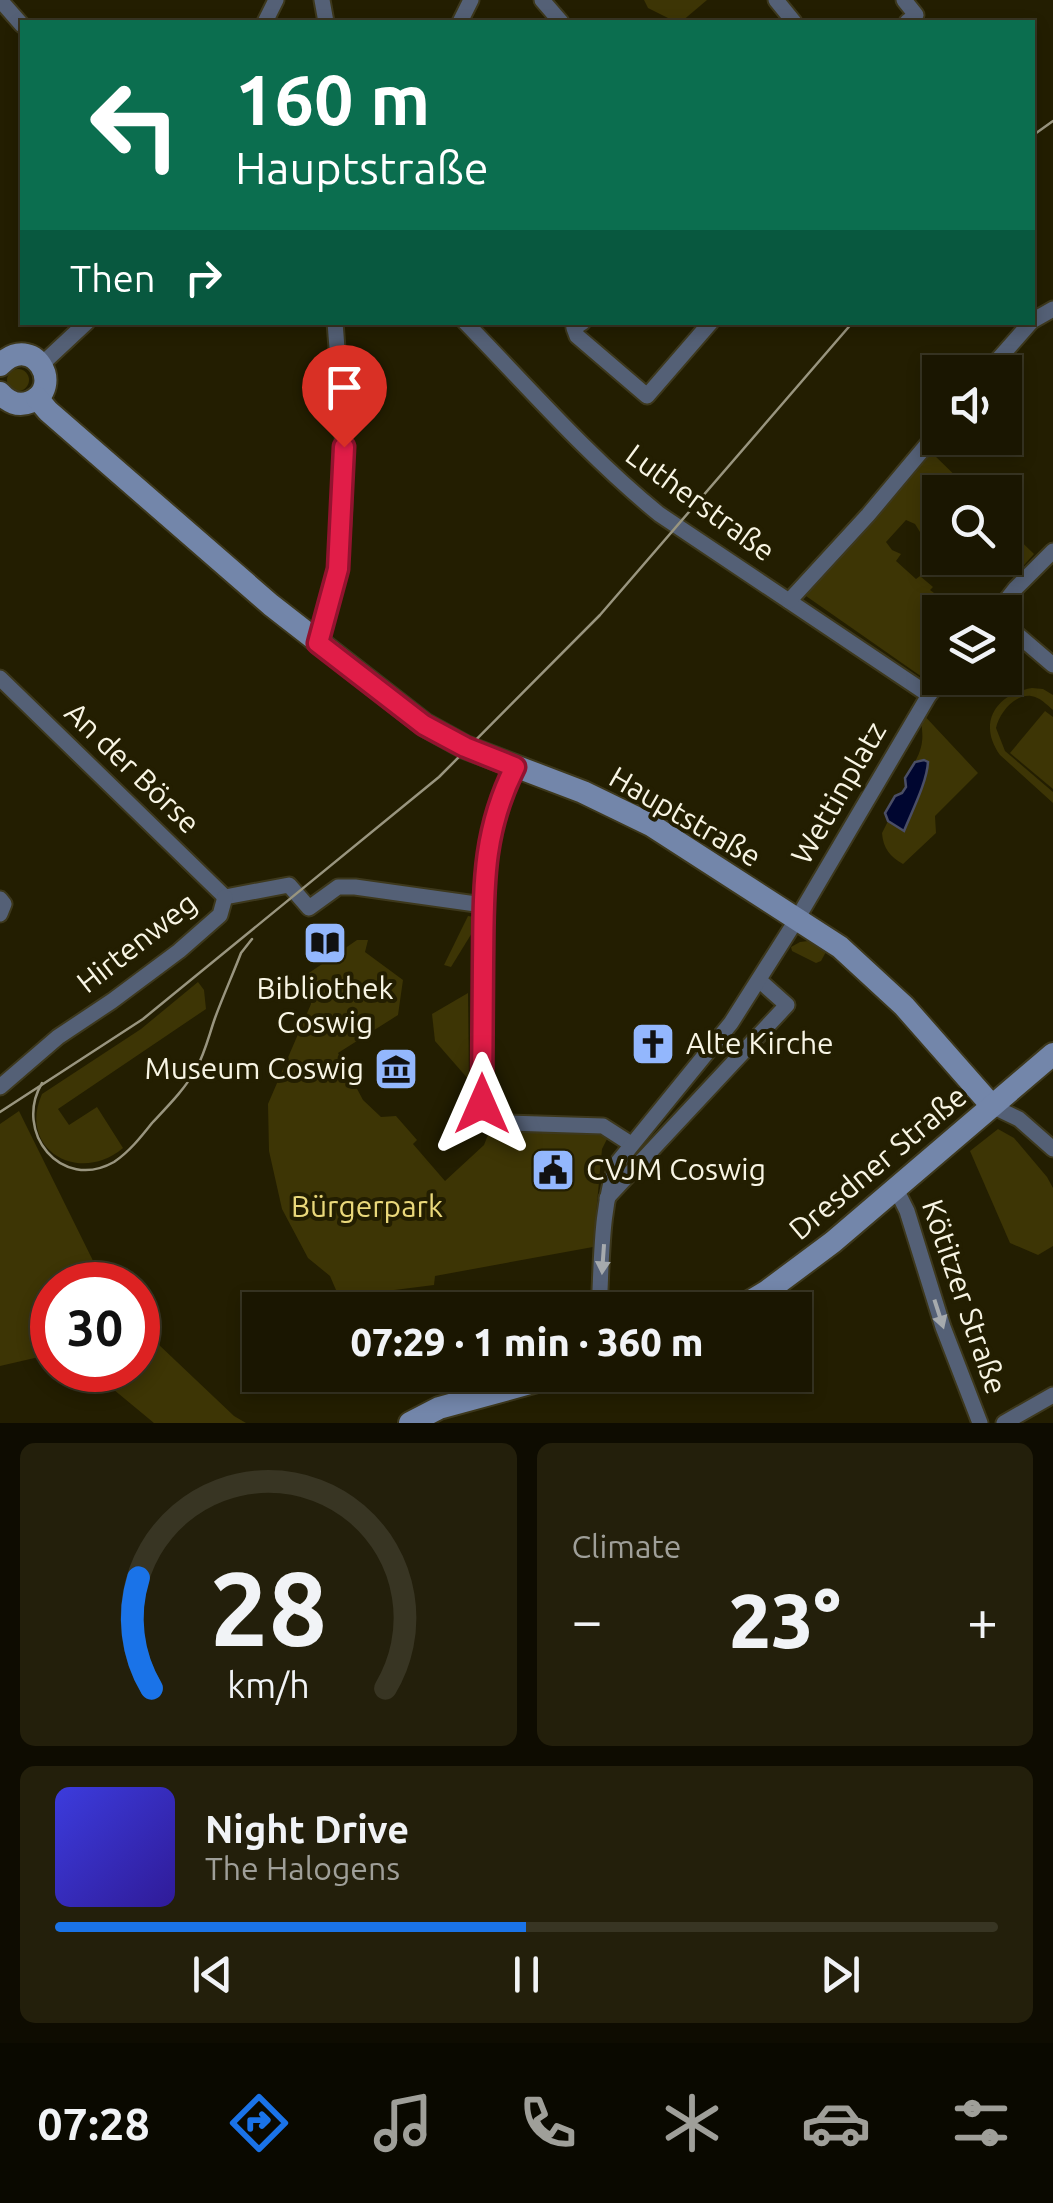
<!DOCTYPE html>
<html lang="en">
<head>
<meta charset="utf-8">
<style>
  body { margin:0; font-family:Ubuntu,sans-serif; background:#231f0b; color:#f1f3f6; height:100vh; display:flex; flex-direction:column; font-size:38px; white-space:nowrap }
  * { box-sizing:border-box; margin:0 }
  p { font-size:32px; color:#9f9f99 }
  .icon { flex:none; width:55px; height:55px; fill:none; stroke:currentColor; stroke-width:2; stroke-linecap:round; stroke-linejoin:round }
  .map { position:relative; height:1423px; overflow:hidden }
  .drawer { display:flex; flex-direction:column; gap:20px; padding:20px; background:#0e0c01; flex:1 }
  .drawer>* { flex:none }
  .top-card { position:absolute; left:20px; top:20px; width:1015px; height:305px; border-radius:0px; box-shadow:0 5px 15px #0003,0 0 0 2px #383523; background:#0b6e4f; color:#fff; overflow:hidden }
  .buttons { position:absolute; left:922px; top:355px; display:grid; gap:20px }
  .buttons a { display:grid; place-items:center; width:100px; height:100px; border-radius:0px; background:#1a1601; box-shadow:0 5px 15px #0003,0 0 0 2px #383523; font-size:50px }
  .speed { position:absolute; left:30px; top:1262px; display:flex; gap:20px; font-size:50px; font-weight:700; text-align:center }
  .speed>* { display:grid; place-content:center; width:130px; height:130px; border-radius:50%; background:#1a1601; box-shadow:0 5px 15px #0003,0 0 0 2px #383523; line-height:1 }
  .speed .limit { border:15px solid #d22; background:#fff; color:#111 }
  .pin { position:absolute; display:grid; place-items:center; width:85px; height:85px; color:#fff; margin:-102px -42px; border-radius:50% 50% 50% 0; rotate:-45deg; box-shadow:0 0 10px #0007 }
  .pin .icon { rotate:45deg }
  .me { position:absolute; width:110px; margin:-55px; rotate:0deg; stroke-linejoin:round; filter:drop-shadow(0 0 8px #0008) }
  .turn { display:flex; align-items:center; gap:35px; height:210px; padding:0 50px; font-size:45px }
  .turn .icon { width:130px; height:130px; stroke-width:2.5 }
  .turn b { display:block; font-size:70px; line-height:85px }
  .then { display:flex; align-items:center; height:95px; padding:0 50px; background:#0003; gap:20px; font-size:38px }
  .big { font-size:75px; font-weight:800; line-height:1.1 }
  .drawer .card { flex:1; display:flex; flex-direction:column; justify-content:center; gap:15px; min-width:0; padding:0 35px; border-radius:15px; background:#231f0b }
  .drawer .dial { align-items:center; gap:0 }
  .dial svg { height:260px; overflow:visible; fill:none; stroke:#383523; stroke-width:7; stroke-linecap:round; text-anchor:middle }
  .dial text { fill:#f1f3f6; stroke:none }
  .song { display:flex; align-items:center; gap:30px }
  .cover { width:120px; height:120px; border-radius:15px; background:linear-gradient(135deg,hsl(240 70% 55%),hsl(250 70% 35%)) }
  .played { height:10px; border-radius:5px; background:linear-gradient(90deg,#1a73e8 50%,#383523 50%) }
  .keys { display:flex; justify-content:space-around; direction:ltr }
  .heat { display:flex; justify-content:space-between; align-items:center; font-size:55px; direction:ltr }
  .drawer .tiles { flex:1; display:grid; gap:20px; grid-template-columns:1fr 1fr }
  .card:last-child { grid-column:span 2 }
  .trip { position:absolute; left:242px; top:1292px; width:570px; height:100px; border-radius:0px; background:#1a1601; box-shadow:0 5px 15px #0003,0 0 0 2px #383523; font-weight:800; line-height:100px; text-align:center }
  .tab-bar { display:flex; height:160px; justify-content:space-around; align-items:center; background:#0a0900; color:#9f9f99 }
  .tab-bar .icon { width:70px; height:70px }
  .tab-bar .on { color:#1a73e8 }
  .tab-bar b { font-size:45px; color:#f1f3f6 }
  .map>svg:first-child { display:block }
</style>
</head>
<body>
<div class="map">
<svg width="1053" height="1423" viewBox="0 0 1053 1423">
  <rect width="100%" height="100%" fill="#231e01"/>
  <g fill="#3d3505">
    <path d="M 644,0 L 707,0 L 681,22 L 676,22 L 648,8 Z"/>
    <circle cx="18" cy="380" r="11"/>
    <path d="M 931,452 L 972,492 L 940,492 L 940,538 L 926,526 L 920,532 L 915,524 L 906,520 L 886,542 L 892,550 L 901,554 L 896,561 L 916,579 L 920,576 L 933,587 L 930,590 L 934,593 L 924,605 L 940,620 L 940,656 L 922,677 L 806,596 Z"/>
    <path d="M 1005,526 L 1034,554 L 1017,573 L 997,558 L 1005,558 Z"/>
    <path d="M 1032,688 L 1043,689 L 1053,695 L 1053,710 C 1047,705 1040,697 1031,696 C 1014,694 999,714 996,728 L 1005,751 L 1053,792 L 1053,803 L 1000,755 C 977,723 996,694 1032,688 Z"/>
    <path d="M 920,711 L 978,773 L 935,816 L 936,833 L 903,864 C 890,857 883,848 882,833 L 888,821 L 904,830 L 918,792 L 925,782 L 924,760 L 915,762 C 926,741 922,733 920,711 Z"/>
    <path d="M 1045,711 L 1053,717 L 1053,789 L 1010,753 Z"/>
    <path d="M 468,916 L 475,917 L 475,928 L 451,967 L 444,965 Z"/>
    <path d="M 357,940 L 368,940 L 365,952 L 403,980 L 398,1015 L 338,1053 L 363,1100 L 381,1117 L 396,1116 L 417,1140 L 413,1144 L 445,1181 L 484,1145 L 491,1127 L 601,1129 L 609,1135 L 602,1149 L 593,1247 L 435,1276 L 434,1285 L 339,1297 L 330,1276 L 308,1258 L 282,1209 L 269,1151 L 268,1104 L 311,1004 L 306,975 Z"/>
    <path d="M 808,941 L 815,942 L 827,950 L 821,961 L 816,963 L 792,951 L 791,947 L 800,942 Z"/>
    <path d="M 198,982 L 204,990 L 206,1009 L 58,1109 L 69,1125 L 97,1107 L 123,1148 C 80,1185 17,1150 42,1094 L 141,1029 Z"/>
    <path d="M 468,993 L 469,1080 L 435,1041 L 432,1014 Z"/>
    <path d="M 19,1111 L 105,1285 L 52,1285 L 52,1354 L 0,1366 L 0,1124 Z"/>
    <path d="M 998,1129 L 1014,1138 L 1047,1177 L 1053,1188 L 1053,1246 L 1038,1255 L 1010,1243 L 970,1151 Z"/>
    <path d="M 138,1325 L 234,1416 L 246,1423 L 154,1423 L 90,1370 L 138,1370 Z"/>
  </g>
  <path fill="#000630" stroke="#4a4e66" stroke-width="2.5" d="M 924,760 L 928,762 C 927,782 912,811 904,831 L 888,821 L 885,813 L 895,796 L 902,793 L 906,787 L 905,778 L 915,762 Z"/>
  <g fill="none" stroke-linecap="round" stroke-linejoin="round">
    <defs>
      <g id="minor">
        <path d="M 0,0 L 22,25"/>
        <path d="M 322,0 L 326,22"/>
        <path d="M 542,0 L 561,22"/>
        <path d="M 776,0 L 794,22"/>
        <path d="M 904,0 L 916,15 L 907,22"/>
        <path d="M 265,22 L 276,0"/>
        <path d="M 460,22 L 471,0"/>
        <path d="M 1032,321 L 1053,309"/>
        <path d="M 465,322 C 529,388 588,456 659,514 L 929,695"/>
        <path d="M 583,322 L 574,328 L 577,336 L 647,396 L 711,322"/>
        <path d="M 41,365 L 87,322"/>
        <path d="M 987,372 L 1031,322"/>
        <path d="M 789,601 L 868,515 L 940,429"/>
        <path d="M 997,612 L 1015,589 L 1053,551"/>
        <path d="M 1005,624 L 1053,665"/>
        <path d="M 318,643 C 325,619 334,593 338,568 C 351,487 341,404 335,322"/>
        <path d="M 0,678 L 225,897"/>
        <path d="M 515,767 L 491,826 L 486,860 L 481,1103 L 488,1115 L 504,1123 L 603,1126 L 631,1144"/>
        <path d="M 225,897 L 289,885 L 309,908 L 338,887 L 355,887 L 483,905"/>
        <path d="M 0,899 L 4,904 L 0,914"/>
        <path d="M 0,1087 L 58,1037 L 112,1001 L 179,951 L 220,915 L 225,897"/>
        <path d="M 992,1106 L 1019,1119 L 1053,1149"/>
        <path d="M 896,1189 L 907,1211 L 943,1327 L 980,1423"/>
        <path d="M 607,1198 L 787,1005 L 759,980"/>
        <path d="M 599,1310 C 602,1263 600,1205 618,1162 L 731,1023 L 797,919 L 929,695 L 943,678"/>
        <path d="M 1004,1423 L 1053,1395"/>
      </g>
      <g id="secondary">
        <path d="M 0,365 C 34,331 65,388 30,402 C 18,407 8,402 0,393"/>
        <path d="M 37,398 L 48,411 L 271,605 L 425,725 L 465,747 L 583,792 L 651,825 L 840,947 L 904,1006 L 992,1106"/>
        <path d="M 736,1310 L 766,1292 L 833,1242 L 1053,1054"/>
        <path d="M 410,1423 L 439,1408 L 559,1375"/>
      </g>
    </defs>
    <use href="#minor" stroke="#3d381c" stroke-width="19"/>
    <use href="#secondary" stroke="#3d381c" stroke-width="26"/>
    <use href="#minor" stroke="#546076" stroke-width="15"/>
    <use href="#secondary" stroke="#7386aa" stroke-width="22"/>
    <g stroke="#99957f" stroke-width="2.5">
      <path d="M 1032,136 L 1053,121"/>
      <path d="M 42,1083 C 13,1132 61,1192 114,1162 C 129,1152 141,1137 152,1123 C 168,1106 185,1089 196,1069 C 205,1053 209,1035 215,1018 C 223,996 233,974 241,953 L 252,939"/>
      <path d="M 0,1112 L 143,1019 L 439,777 L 600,615 L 853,322"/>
    </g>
  </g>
  <defs><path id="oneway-solid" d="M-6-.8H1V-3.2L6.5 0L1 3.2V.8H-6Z" transform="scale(2.5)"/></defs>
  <g fill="#a6aaad">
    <use href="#oneway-solid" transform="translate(603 1259) rotate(94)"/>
    <use href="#oneway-solid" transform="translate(939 1314) rotate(72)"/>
  </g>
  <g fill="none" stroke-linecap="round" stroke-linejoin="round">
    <defs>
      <path id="route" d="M 344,447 L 338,569 L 318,643 L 424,725 L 465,747 L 515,767 C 481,834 484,891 483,964 C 483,1010 482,1057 482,1104"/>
    </defs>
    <use href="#route" stroke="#92132f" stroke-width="25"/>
    <use href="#route" stroke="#e11d48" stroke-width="18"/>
  </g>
  <defs>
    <symbol id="library-square" viewBox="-11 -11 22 22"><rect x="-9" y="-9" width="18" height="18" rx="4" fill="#93b7fd" stroke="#231e01"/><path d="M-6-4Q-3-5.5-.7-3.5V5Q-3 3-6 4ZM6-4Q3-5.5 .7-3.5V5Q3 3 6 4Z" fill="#111"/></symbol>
    <symbol id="church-square" viewBox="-11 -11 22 22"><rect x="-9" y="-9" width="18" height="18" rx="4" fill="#93b7fd" stroke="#231e01"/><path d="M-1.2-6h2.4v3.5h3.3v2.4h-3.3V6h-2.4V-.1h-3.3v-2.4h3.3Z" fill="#111"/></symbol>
    <symbol id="museum-square" viewBox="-11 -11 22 22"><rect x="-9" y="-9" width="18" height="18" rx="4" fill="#93b7fd" stroke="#231e01"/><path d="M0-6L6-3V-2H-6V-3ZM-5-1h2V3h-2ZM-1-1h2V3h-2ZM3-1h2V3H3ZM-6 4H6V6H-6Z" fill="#111"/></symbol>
    <symbol id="civic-square" viewBox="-11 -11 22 22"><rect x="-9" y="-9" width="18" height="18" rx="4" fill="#93b7fd" stroke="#231e01"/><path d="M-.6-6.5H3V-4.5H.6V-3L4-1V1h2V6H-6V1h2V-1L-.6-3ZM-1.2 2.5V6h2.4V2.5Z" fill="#111"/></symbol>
  </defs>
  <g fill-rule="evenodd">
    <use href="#library-square" x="300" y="918" width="50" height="50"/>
    <use href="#church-square" x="628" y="1019" width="50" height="50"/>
    <use href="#museum-square" x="371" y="1044" width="50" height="50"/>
    <use href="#civic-square" x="528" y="1145" width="50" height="50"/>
  </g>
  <g text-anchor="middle" stroke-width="8" stroke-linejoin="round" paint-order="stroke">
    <g font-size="30" fill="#f8f5e4" stroke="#231e01">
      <text transform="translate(700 503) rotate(36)" y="10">Lutherstraße</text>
      <text transform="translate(132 768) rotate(44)" y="10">An der Börse</text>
      <text transform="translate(839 793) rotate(-60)" y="10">Wettinplatz</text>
      <text transform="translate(685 817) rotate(30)" y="10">Hauptstraße</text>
      <text transform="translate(137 943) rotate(-38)" y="10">Hirtenweg</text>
      <text transform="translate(878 1163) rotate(-40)" y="10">Dresdner Straße</text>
      <text transform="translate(964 1297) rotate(71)" y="10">Kötitzer Straße</text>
    </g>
    <g font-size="30" fill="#f8f5e4" stroke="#231e01" text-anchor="start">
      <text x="325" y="999" text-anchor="middle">Bibliothek<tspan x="325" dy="34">Coswig</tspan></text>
      <text x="686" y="1054">Alte Kirche</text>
      <text x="364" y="1079" text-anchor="end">Museum Coswig</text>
      <text x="586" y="1180">CVJM Coswig</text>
    </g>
    <g font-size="30" fill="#ead87b" stroke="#231e01">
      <text x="367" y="1217">Bürgerpark</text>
    </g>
  </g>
</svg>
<div class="buttons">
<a><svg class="icon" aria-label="sound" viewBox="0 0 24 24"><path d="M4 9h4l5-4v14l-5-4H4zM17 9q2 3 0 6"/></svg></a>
<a><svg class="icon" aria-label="search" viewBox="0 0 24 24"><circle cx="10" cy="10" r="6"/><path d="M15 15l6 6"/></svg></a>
<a><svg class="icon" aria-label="layers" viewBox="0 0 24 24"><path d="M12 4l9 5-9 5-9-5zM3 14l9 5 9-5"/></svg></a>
</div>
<div class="speed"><div class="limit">30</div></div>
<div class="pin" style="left:344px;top:447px;background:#d93025"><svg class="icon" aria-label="arrive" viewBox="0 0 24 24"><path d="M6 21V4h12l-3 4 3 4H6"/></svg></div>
<svg class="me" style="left:482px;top:1104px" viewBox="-20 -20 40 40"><path d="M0-17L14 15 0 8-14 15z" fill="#e11d48" stroke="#fff" stroke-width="4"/></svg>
<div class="trip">07:29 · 1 min · 360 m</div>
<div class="top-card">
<div class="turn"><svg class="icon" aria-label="left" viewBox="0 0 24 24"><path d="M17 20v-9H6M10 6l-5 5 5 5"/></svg><div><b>160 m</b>Hauptstraße</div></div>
<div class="then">Then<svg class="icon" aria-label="right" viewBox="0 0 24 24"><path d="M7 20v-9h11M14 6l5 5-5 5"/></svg></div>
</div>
</div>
<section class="drawer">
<div class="tiles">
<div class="card dial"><svg viewBox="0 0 100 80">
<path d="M14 69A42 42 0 1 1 86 69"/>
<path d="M14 69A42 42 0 0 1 10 35" stroke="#1a73e8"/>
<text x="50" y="56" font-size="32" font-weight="700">28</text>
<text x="50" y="72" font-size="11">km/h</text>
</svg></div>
<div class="card"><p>Climate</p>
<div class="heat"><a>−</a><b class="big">23°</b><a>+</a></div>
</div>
<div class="card">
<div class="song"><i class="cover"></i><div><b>Night Drive</b><p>The Halogens</p></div></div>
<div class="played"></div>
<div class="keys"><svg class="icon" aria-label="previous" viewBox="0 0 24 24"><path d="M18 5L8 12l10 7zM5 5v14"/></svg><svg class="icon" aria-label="pause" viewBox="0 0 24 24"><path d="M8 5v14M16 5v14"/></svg><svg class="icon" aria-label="next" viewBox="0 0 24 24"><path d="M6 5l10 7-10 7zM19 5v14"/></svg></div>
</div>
</div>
</section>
<nav class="tab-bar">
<b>07:28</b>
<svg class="icon on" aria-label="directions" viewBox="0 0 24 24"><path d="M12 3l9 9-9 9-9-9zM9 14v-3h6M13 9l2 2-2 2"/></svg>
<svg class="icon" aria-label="music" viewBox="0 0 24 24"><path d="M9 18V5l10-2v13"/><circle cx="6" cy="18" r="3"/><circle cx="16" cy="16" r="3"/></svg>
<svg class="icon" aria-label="phone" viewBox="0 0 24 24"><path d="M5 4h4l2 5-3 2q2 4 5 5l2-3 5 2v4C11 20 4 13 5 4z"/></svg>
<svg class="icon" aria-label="climate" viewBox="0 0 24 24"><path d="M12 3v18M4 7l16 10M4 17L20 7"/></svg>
<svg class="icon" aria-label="car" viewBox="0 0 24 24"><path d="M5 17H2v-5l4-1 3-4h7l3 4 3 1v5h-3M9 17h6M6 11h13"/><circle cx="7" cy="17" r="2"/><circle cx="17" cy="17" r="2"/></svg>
<svg class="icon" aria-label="filters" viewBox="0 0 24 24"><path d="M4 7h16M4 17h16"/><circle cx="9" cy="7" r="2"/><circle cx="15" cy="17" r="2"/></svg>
</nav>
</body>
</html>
